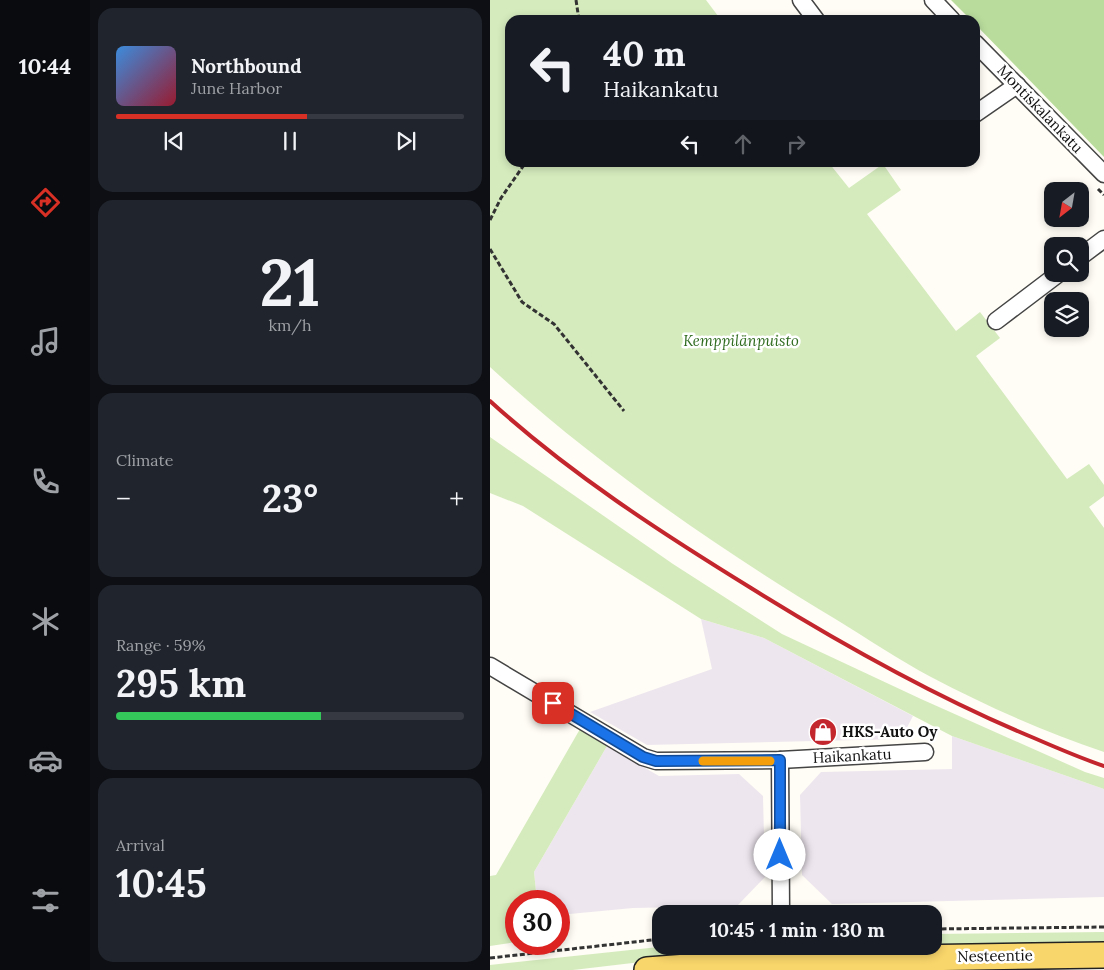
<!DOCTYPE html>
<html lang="en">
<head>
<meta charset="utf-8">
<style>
  body { margin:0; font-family:Lora,serif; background:#20242c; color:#f1f3f6; height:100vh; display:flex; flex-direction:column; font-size:19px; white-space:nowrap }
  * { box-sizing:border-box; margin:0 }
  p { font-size:16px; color:#9ea1a6 }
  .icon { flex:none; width:28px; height:28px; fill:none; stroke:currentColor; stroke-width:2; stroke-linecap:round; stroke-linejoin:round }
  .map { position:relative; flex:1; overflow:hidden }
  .drawer { display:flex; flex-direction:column; gap:8px; padding:8px; background:#0d0f14; width:400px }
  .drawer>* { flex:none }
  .guide { position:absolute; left:15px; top:15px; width:475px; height:152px; border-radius:15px; box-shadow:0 2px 8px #0003; background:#171b24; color:#f1f3f6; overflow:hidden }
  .needle { width:32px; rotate:211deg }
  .controls { position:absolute; left:554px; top:182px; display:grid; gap:10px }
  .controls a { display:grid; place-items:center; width:45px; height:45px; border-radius:10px; background:#171b24; box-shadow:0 2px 8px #0003; font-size:25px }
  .speed { position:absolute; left:15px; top:890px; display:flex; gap:10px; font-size:25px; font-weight:700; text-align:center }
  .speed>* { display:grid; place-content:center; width:65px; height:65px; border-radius:50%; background:#171b24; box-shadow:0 2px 8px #0003; line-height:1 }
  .speed .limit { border:8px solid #d22; background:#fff; color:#111 }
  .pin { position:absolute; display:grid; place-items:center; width:42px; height:42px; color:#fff; margin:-21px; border-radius:10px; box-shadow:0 2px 8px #0006 }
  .me { position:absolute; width:55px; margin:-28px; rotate:0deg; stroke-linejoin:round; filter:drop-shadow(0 0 4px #0008) }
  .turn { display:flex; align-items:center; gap:18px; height:105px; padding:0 15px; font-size:22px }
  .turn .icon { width:65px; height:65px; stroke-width:2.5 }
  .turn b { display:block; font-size:35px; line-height:42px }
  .lanes { display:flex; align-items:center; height:48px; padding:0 15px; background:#0003; justify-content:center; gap:25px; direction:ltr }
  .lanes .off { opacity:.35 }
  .big { font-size:38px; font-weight:700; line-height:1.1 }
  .drawer .widget { flex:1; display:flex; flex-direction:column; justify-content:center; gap:8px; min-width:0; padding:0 18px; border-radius:15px; background:#20242c }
  .drawer .dial { align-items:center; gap:0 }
  .dial b { font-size:65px; line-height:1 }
  .song { display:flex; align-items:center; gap:15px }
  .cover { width:60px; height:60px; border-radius:8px; background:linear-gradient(135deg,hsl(210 70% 55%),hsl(350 70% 35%)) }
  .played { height:5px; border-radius:2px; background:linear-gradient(90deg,#d93025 55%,#363941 55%) }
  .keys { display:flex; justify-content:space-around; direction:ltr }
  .heat { display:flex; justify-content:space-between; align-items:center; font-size:28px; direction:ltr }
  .charge { height:8px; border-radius:4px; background:linear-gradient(90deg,#34c759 59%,#363941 0) }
  .trip { position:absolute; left:162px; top:905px; width:290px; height:50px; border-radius:15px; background:#171b24; box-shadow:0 2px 8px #0003; font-weight:700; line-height:50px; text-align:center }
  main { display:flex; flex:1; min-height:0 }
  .dock { display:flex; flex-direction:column; width:90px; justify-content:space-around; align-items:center; background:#090b0e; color:#9ea1a6 }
  .dock .icon { width:35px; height:35px }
  .dock .selected { color:#d93025 }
  .dock b { font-size:22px; color:#f1f3f6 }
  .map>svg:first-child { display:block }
</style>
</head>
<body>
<main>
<nav class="dock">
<b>10:44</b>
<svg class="icon selected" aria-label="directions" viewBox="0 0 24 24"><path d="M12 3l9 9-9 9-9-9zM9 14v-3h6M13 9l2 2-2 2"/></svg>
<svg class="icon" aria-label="music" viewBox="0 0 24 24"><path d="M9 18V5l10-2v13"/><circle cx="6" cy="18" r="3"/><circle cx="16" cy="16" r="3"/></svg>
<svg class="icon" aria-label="phone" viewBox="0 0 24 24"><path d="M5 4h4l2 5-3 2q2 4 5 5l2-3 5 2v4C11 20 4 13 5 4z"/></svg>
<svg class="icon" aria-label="climate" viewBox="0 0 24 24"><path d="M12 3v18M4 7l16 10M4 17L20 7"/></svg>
<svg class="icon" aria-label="car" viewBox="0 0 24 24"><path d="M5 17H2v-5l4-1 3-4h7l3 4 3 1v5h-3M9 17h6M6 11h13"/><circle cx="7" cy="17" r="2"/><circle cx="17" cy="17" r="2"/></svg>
<svg class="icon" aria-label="filters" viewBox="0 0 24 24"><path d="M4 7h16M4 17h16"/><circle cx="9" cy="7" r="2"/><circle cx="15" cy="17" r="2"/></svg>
</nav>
<section class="drawer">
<div class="widget">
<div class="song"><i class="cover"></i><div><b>Northbound</b><p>June Harbor</p></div></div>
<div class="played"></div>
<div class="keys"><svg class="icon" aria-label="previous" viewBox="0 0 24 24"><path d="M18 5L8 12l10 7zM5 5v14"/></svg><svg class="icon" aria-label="pause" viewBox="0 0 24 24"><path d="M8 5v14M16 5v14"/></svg><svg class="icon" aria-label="next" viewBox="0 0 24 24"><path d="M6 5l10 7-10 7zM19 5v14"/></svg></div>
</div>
<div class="widget dial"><b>21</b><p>km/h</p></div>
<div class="widget"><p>Climate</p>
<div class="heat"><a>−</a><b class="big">23°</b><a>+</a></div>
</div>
<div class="widget"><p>Range · 59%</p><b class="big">295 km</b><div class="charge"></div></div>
<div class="widget"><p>Arrival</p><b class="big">10:45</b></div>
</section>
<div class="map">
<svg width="614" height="970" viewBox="0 0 614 970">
  <rect width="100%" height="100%" fill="#fffdf5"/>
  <g fill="#eee6ef">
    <path d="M 211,619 L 274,638 L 423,716 L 411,739 L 157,745 L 100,712 L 222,669 Z"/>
    <path d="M 462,736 L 614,789 L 614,897 L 342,904 L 312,875 L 310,795 L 331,772 L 462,769 Z"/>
    <path d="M 117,746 L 169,776 L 249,774 L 273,796 L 275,877 L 247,906 L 143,908 L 69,915 L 69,901 L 47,901 L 44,872 Z"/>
  </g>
  <g fill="#d5ebbd">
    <path d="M 0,0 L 216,0 L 231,20 L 20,20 L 20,162 L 339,163 L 359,188 L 393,164 L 411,190 L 377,214 L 466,331 L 490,312 L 510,338 L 486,356 L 577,479 L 599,464 L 614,485 L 614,496 L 599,507 L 614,528 L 614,752 C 555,732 496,706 441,677 C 409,660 378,639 347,620 C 227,548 103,462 0,367 Z"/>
    <path d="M 0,437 L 183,564 L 292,634 L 431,699 L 595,772 L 614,778 L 614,789 L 462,736 L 274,638 L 211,619 L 33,506 L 0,493 Z"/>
    <path d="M 90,729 L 117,746 L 44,872 L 47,901 L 26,901 L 26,942 L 0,946 L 0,876 L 6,875 Z"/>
    <path d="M 614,932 L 614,947 L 326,946 L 444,946 L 444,934 Z"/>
    <path d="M 178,946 L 257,946 L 251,949 L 236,952 L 83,970 L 0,970 L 0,965 Z"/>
  </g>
  <path fill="#b9dc9c" d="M 461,0 L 614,0 L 614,157 L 485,24 L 485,20 L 481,20 Z"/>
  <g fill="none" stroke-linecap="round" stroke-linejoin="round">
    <defs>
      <g id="minor">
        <path d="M 311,0 L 326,20"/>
        <path d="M 443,0 L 462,20"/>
        <path d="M 485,43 L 614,174"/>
        <path d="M 485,114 L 527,85"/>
        <path d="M 590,257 L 614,239"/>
        <path d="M 506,321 L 568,274"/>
        <path d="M 0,666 L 153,757 L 166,761 L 290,760 L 435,752"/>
        <path d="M 290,760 L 291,914"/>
      </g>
      <path id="primary" d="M 157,970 L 293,960 L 614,955"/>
    </defs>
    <use href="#minor" stroke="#444" stroke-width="19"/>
    <use href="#primary" stroke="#222" stroke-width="28"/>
    <g stroke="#333" stroke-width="3" stroke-dasharray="5 2.5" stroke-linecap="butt">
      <path d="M 86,0 L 89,20"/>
      <path d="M 608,189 L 614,195"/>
      <path d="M 0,220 L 11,198 L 36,162"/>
      <path d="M 0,249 L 32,302 L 64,324 L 134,411"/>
      <path d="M 444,929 L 614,927"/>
      <path d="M 0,958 L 171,939"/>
    </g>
    <use href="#minor" stroke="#fff" stroke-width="16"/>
    <use href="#primary" stroke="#f9d66b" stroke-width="25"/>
    <path stroke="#c4262e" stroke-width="4" d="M 0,401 C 79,473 170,532 261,588 C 351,644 445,697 544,738 C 567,748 590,758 614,766"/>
  </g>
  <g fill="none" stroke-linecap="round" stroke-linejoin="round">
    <defs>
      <path id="route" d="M 63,703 L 153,757 L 166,761 L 290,760 L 290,855"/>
    </defs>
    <use href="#route" stroke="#114b97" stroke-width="12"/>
    <use href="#route" stroke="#1a73e8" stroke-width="9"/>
    <path stroke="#f59e0b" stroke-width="9" d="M 213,761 L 280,761"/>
  </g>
  <defs>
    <symbol id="shop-disc" viewBox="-11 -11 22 22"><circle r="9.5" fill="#c4262e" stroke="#fff"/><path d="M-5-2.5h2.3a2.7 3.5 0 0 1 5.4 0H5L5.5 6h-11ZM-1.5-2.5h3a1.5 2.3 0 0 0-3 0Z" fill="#fff"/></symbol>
  </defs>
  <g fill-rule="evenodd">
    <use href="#shop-disc" x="317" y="716" width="32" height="32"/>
  </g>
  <g text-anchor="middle" stroke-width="5" stroke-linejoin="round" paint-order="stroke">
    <g font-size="15" fill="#111" stroke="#fff">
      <text transform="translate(550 109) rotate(46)" y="5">Montiskalankatu</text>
      <text transform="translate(362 756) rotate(-3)" y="5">Haikankatu</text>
      <text transform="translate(505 956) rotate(-1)" y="5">Nesteentie</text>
    </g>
    <g font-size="15" font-style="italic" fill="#2f6b1f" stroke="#fff">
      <text x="251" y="346">Kemppilänpuisto</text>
    </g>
    <g font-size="15" font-weight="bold" fill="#111" stroke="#fff" text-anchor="start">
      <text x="352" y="737">HKS-Auto Oy</text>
    </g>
  </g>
</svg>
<div class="controls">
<a><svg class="needle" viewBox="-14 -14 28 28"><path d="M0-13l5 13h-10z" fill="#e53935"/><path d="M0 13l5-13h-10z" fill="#9ea1a6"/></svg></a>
<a><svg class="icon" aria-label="search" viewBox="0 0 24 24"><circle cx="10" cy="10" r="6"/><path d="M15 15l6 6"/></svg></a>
<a><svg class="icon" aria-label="layers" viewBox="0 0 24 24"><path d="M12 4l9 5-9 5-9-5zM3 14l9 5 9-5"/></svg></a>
</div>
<div class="speed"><div class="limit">30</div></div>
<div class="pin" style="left:63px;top:703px;background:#d93025"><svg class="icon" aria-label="arrive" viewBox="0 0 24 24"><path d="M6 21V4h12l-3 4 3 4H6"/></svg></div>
<svg class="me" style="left:290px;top:855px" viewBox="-20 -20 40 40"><circle r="19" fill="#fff"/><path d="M0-13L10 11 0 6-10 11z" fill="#1a73e8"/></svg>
<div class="trip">10:45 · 1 min · 130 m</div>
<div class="guide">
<div class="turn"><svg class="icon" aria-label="left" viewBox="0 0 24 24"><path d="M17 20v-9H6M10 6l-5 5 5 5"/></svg><div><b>40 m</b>Haikankatu</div></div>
<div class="lanes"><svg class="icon" aria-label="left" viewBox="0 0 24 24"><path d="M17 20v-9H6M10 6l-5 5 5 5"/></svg><svg class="icon off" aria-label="ahead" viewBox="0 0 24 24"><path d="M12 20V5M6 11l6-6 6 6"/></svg><svg class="icon off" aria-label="right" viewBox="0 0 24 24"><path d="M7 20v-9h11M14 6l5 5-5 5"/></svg></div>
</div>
</div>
</main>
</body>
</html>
